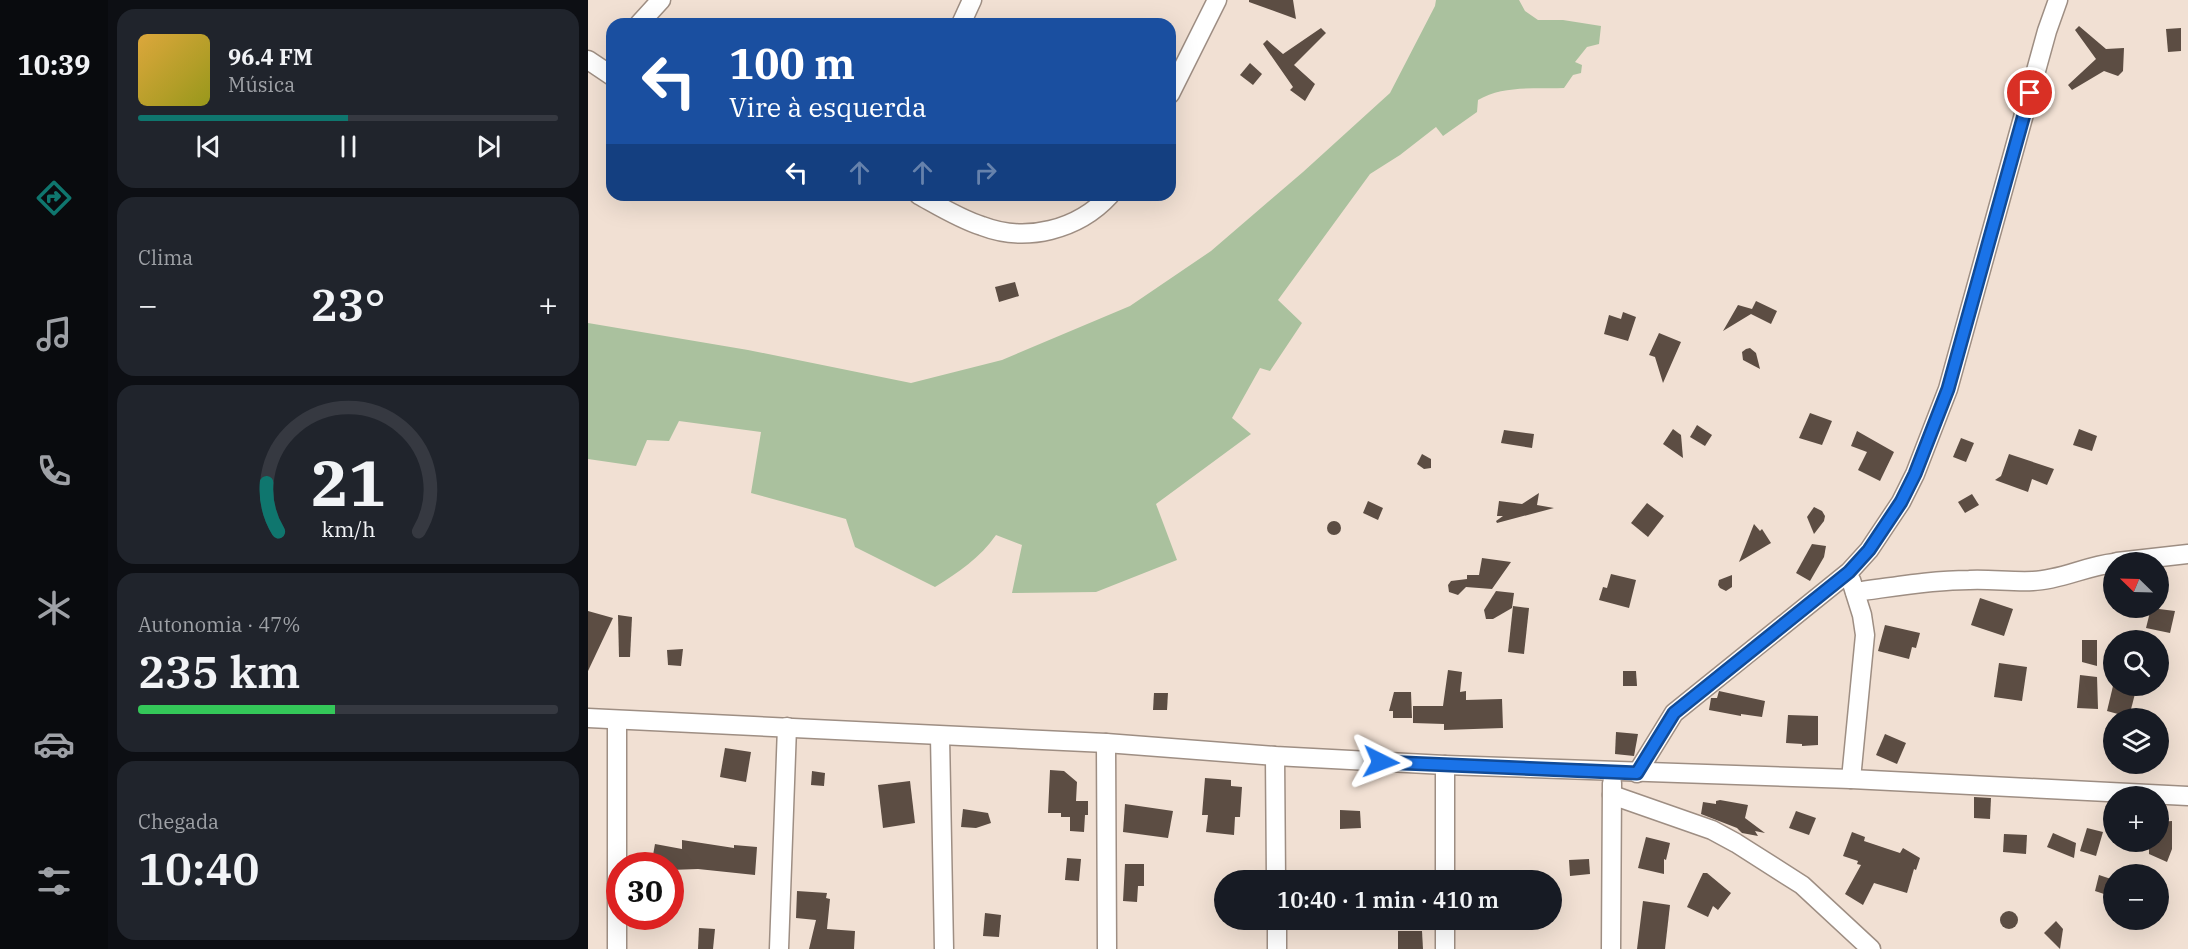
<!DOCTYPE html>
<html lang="pt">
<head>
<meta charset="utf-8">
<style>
  body { margin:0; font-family:"IBM Plex Serif",serif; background:#20242c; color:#f1f3f6; height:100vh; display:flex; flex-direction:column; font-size:22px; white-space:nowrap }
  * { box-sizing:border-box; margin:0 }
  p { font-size:20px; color:#9ea1a6 }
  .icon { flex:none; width:33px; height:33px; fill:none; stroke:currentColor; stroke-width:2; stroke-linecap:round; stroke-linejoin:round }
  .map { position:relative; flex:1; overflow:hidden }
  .drawer { display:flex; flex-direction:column; gap:9px; padding:9px; background:#0d0f14; width:480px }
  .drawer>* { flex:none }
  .banner { position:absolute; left:18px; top:18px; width:570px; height:183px; border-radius:18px; box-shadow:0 6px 24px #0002; background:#1a4fa0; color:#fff; overflow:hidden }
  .needle { width:39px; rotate:293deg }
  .controls { position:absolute; left:1515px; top:552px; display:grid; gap:12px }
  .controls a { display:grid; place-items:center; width:66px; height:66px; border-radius:50%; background:#171b24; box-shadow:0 6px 24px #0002; font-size:30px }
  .speed { position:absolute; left:18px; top:852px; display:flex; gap:12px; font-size:30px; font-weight:700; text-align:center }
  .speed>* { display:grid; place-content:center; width:78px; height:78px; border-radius:50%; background:#171b24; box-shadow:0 6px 24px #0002; line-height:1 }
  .speed .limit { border:9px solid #d22; background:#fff; color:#111 }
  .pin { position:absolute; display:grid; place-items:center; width:51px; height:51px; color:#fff; margin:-26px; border:3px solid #fff; border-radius:50%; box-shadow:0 2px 6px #0007 }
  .me { position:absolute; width:66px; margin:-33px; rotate:93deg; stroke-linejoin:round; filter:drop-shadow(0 0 4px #0008) }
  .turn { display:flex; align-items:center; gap:21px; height:126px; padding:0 24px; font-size:27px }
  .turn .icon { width:78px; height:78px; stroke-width:2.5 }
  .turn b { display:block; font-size:42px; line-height:51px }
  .lanes { display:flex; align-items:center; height:57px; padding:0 24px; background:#0003; justify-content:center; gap:30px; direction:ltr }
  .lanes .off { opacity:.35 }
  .big { font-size:45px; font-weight:600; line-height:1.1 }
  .drawer .widget { flex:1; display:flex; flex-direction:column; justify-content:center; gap:9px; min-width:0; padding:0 21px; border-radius:18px; background:#20242c }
  .drawer .dial { align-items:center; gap:0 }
  .dial svg { height:156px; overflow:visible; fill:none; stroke:#363941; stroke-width:7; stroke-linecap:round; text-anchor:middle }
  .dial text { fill:#f1f3f6; stroke:none }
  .song { display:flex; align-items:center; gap:18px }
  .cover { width:72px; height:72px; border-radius:9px; background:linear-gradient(135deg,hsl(40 70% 55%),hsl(60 70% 35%)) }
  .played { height:6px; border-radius:3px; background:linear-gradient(90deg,#0f766e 50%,#363941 50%) }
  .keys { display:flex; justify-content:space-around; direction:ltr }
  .heat { display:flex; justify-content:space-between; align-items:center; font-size:33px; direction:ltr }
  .charge { height:9px; border-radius:4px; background:linear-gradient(90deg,#34c759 47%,#363941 0) }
  .trip { position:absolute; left:626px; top:870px; width:348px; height:60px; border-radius:30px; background:#171b24; box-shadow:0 6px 24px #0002; font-weight:600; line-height:60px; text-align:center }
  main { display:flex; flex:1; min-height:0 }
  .dock { display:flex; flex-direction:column; width:108px; justify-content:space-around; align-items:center; background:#090b0e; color:#9ea1a6 }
  .dock .icon { width:42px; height:42px }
  .dock .on { color:#0f766e }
  .dock b { font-size:27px; color:#f1f3f6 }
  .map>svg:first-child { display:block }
</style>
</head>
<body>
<main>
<nav class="dock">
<b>10:39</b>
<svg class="icon on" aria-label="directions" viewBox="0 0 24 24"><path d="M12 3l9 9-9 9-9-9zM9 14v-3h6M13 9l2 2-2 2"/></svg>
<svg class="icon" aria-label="music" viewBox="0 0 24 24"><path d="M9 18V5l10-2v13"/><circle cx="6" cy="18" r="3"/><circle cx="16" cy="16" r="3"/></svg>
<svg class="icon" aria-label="phone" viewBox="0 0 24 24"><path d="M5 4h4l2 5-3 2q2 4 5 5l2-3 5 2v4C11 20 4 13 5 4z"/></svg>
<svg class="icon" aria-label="climate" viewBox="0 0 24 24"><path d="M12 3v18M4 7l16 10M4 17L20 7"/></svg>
<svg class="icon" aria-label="car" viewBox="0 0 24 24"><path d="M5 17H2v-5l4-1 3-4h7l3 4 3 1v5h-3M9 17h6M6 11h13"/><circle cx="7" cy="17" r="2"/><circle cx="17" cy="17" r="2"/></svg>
<svg class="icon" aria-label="filters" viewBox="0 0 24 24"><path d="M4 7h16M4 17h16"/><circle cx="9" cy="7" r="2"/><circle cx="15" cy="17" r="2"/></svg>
</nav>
<section class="drawer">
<div class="widget">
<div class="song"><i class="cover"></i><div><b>96.4 FM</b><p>Música</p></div></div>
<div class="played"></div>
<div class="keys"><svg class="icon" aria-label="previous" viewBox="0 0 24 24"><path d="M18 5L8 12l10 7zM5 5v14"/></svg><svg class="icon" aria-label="pause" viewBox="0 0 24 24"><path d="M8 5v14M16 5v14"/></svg><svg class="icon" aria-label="next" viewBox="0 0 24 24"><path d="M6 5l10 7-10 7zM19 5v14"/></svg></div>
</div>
<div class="widget"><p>Clima</p>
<div class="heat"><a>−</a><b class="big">23°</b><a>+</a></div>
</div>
<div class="widget dial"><svg viewBox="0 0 100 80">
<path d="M14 69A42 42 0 1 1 86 69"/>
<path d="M14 69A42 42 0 0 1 8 44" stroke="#0f766e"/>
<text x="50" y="56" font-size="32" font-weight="700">21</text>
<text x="50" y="72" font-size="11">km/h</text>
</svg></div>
<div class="widget"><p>Autonomia · 47%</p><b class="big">235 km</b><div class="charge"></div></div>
<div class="widget"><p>Chegada</p><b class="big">10:40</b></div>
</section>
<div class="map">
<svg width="1600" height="949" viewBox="0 0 1600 949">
  <rect width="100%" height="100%" fill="#f1e0d3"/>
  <path fill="#aac19e" d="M 848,0 L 931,0 L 937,11 L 950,20 L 975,20 L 1013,26 L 1011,44 L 999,47 L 987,62 L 994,65 L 993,73 L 985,75 L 976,88 C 948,89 915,85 890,100 L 889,112 L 855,136 L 848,127 L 812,155 L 782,174 L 690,300 L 714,323 L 682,371 L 672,368 L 644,418 L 663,434 L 568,504 L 589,560 L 508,592 L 424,593 L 434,545 L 408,535 C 392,558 371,572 347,587 L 267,547 L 258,519 L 163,493 L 173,432 L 91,421 L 81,441 L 59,440 L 48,466 L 0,459 L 0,323 L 160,350 L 323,383 L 414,360 L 542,306 L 623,251 L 715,172 L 802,93 L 847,6 Z"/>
  <g fill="#5c4d43">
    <path d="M 661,0 L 705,0 L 708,19 L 661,2 Z"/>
    <path d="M 1491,26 L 1518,49 L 1536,48 L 1535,71 L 1530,76 L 1516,71 L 1484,90 L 1480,85 L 1508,59 L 1487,30 Z"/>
    <path d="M 733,28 L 738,33 L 706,65 L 727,84 L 717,101 L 702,90 L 705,87 L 675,44 L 679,40 L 695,54 Z"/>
    <path d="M 1593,28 L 1593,51 L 1580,52 L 1578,29 Z"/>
    <path d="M 662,63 L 674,74 L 665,85 L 652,75 Z"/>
    <path d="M 427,282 L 431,296 L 411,302 L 407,287 Z"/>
    <path d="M 1168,301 L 1189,311 L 1183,324 L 1163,314 L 1135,331 L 1150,305 L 1164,309 Z"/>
    <path d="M 1035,312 L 1048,317 L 1040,341 L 1016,334 L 1021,315 L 1033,319 Z"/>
    <path d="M 1071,333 L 1093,342 L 1075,383 L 1067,357 L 1061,355 Z"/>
    <path d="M 1162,348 L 1168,353 L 1172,369 L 1155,360 L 1154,352 L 1158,349 Z"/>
    <path d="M 1222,413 L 1244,421 L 1234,445 L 1211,438 Z"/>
    <path d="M 1109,425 L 1124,435 L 1117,446 L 1102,437 Z"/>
    <path d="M 1085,429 L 1093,435 L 1095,458 L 1075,444 Z"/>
    <path d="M 1491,429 L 1509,436 L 1504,451 L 1485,445 Z"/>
    <path d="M 916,430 L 946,434 L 944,448 L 913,443 Z"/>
    <path d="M 1269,431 L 1306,452 L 1292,481 L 1270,470 L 1279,452 L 1263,446 Z"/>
    <path d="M 1373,438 L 1386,443 L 1378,462 L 1365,457 Z"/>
    <path d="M 834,454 L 843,459 L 843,468 L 836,469 L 829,464 Z"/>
    <path d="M 1421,454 L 1466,469 L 1459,485 L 1444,479 L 1440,492 L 1407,480 L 1413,476 Z"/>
    <path d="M 951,493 L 949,505 L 966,508 L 909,523 L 908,521 L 915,516 L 909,516 L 911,501 L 934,504 Z"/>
    <path d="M 1384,494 L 1391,505 L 1377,513 L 1370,502 Z"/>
    <path d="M 780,501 L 795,508 L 790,520 L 775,513 Z"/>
    <path d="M 1059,503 L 1076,516 L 1060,537 L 1043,523 Z"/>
    <path d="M 1226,507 L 1234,511 L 1237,516 L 1236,521 L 1226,534 L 1219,517 Z"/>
    <circle cx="746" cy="528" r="7"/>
    <path d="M 1166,524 L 1172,531 L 1174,529 L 1183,543 L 1151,562 Z"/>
    <path d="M 1224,544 L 1238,546 L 1236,557 L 1222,581 L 1208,573 Z"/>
    <path d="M 894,558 L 923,562 L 904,589 L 878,587 L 870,595 L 861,592 L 860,585 L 863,581 L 879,579 L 879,575 L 891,575 Z"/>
    <path d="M 1023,574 L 1048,580 L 1041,608 L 1011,600 L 1015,587 L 1019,588 Z"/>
    <path d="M 1144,575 L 1144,587 L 1138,591 L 1132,588 L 1130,585 L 1131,580 Z"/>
    <path d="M 908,591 L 926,593 L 924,608 L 905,619 L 898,619 L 896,610 Z"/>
    <path d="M 1392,598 L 1425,609 L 1416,636 L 1383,625 Z"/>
    <path d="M 925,606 L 941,608 L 936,654 L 920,652 Z"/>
    <path d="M 1563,608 L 1587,611 L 1582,633 L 1558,628 Z"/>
    <path d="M 0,611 L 25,618 L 0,671 Z"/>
    <path d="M 30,615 L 44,617 L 42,657 L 31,657 Z"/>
    <path d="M 1297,625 L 1332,633 L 1328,648 L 1324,647 L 1321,659 L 1290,651 Z"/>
    <path d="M 1494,640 L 1509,640 L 1509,666 L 1494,662 Z"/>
    <path d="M 95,649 L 93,666 L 80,665 L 79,650 Z"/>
    <path d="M 1411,663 L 1439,667 L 1434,701 L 1406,697 Z"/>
    <path d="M 860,670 L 874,672 L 872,692 L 878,691 L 878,700 L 914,699 L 915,728 L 856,730 L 856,724 L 825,723 L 825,706 L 855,706 Z"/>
    <path d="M 1035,671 L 1048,671 L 1049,686 L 1035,686 Z"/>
    <path d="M 1492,675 L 1509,677 L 1510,709 L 1489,708 Z"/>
    <path d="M 1525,686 L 1549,686 L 1541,717 L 1519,711 Z"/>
    <path d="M 1131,691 L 1177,701 L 1174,717 L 1153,714 L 1153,716 L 1121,710 L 1123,698 L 1129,698 Z"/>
    <path d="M 806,692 L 823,692 L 824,718 L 805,718 L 805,711 L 801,711 Z"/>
    <path d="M 566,693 L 580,693 L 579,710 L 565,710 Z"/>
    <path d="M 1200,715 L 1230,716 L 1230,745 L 1214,746 L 1214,744 L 1198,743 Z"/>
    <path d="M 1028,732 L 1050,734 L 1046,756 L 1027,754 Z"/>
    <path d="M 1297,734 L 1318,743 L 1309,764 L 1288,755 Z"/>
    <path d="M 137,748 L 163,752 L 158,782 L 132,777 Z"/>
    <path d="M 462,770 L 476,771 L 489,782 L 488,801 L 500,801 L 500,815 L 497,815 L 496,832 L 482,831 L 482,817 L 473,817 L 473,813 L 460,813 Z"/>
    <path d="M 224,771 L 237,773 L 236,786 L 223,785 Z"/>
    <path d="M 617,778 L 643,780 L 643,786 L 654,787 L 652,817 L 647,817 L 646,835 L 618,832 L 620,815 L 614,815 Z"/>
    <path d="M 322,781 L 327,823 L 295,828 L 290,785 Z"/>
    <path d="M 1386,797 L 1403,798 L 1402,819 L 1386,818 Z"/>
    <path d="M 1132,800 L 1160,805 L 1157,818 L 1177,833 L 1167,831 L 1170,836 L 1154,833 L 1149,828 L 1113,814 L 1115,802 L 1128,804 L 1128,801 Z"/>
    <path d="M 537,804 L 585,811 L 580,838 L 535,832 Z"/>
    <path d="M 375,809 L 400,813 L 403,823 L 388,828 L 373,827 Z"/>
    <path d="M 752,810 L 772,811 L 773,828 L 752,829 Z"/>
    <path d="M 1208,811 L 1228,818 L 1221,835 L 1201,828 Z"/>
    <path d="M 1584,821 L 1584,849 L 1579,862 L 1561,854 L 1561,842 L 1570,842 L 1570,822 Z"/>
    <path d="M 1499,828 L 1515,832 L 1508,856 L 1492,851 Z"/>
    <path d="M 1264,832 L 1277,837 L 1276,841 L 1312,853 L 1315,848 L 1332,858 L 1328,870 L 1326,869 L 1319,893 L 1286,883 L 1275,905 L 1257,894 L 1273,865 L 1269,864 L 1270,861 L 1255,856 Z"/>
    <path d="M 1465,833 L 1488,843 L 1486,858 L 1459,847 Z"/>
    <path d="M 1416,834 L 1439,835 L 1438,854 L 1415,852 Z"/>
    <path d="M 1058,837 L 1082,843 L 1078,860 L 1076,859 L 1076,874 L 1050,868 Z"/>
    <path d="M 94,840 L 146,848 L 146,845 L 169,847 L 167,875 L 110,869 L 82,870 L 82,866 L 63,866 L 67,844 L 94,849 Z"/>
    <path d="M 479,858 L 493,859 L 491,881 L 477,880 Z"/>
    <path d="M 1001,859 L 1002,874 L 982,876 L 981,860 Z"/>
    <path d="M 537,864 L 556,864 L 556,886 L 550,886 L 549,902 L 535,901 Z"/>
    <path d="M 1115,873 L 1119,873 L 1143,893 L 1130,910 L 1125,906 L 1120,917 L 1099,907 Z"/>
    <path d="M 1511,875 L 1526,880 L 1522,896 L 1507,891 Z"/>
    <path d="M 209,891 L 239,893 L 238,898 L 242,899 L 239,929 L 267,931 L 266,949 L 221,949 L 228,920 L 208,918 Z"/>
    <path d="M 1055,901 L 1082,905 L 1077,949 L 1049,949 Z"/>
    <circle cx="1421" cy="920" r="9"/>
    <path d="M 397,913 L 413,915 L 411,937 L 395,936 Z"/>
    <path d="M 1468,921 L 1475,929 L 1472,949 L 1456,933 Z"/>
    <path d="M 111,928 L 127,929 L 125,949 L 110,949 Z"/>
    <path d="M 810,931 L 834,931 L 835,949 L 810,949 Z"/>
  </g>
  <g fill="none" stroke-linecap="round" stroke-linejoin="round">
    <defs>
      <g id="minor">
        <path d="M 51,24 L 73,0"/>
        <path d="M 373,24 L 384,0"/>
        <path d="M 0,60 L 24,76"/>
        <path d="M 582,94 L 629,0"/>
        <path d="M 331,195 C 351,206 372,219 394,226 C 438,243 490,230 522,195"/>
        <path d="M 1529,562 L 1600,554"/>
        <path d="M 1267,592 C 1305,587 1343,580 1381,580 C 1402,579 1424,582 1445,581 C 1473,580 1498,566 1526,563"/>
        <path d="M 0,718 L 518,743 L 687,756 L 857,765 L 1263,779 L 1600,796"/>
        <path d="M 352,736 L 356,949"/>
        <path d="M 518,743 L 519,949"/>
        <path d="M 687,756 L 688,880"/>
        <path d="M 1049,773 L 1086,713 L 1261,572 L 1281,550 L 1313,502 L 1327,474 L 1360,389 L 1459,31 L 1470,0"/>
        <path d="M 1263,779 L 1277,635 L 1274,615 L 1263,580"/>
        <path d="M 1024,795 L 1124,830 L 1148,843 L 1214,885 L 1283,949"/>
        <path d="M 857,880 L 857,765"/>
        <path d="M 689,920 L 689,949"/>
        <path d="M 29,949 L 29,720"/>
        <path d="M 191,949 L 199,727"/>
        <path d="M 857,949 L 857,920"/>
        <path d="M 1023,949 L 1024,783"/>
      </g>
    </defs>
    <use href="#minor" stroke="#9e8e83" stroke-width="21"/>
    <use href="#minor" stroke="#fff" stroke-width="18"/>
  </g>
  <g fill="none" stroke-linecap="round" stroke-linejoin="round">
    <defs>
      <path id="route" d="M 793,762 L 1049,773 L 1086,713 L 1261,572 L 1281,550 L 1313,502 L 1327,474 L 1360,389 L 1442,93"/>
    </defs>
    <use href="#route" stroke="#114b97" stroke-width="15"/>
    <use href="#route" stroke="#1a73e8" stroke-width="10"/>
  </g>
</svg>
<div class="controls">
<a><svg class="needle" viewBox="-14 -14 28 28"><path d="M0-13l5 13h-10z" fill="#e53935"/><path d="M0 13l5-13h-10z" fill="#9ea1a6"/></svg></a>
<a><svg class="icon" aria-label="search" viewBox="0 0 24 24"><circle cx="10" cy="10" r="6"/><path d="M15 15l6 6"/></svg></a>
<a><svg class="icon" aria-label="layers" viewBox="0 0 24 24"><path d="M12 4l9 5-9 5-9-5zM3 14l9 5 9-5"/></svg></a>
<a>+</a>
<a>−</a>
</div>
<div class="speed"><div class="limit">30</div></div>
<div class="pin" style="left:1442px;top:93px;background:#d93025"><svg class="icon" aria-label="arrive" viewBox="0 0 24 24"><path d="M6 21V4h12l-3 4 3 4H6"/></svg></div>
<svg class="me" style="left:793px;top:762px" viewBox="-20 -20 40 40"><path d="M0-17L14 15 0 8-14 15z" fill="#1a73e8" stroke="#fff" stroke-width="4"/></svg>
<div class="trip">10:40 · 1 min · 410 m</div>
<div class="banner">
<div class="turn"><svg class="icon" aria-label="left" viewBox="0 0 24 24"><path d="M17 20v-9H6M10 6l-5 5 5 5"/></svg><div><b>100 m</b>Vire à esquerda</div></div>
<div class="lanes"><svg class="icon" aria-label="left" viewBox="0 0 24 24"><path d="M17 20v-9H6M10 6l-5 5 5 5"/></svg><svg class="icon off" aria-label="ahead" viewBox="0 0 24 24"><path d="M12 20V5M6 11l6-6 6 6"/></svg><svg class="icon off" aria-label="ahead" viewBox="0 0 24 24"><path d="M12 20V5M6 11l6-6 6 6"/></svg><svg class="icon off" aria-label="right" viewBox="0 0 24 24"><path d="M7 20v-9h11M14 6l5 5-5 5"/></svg></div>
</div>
</div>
</main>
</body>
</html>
